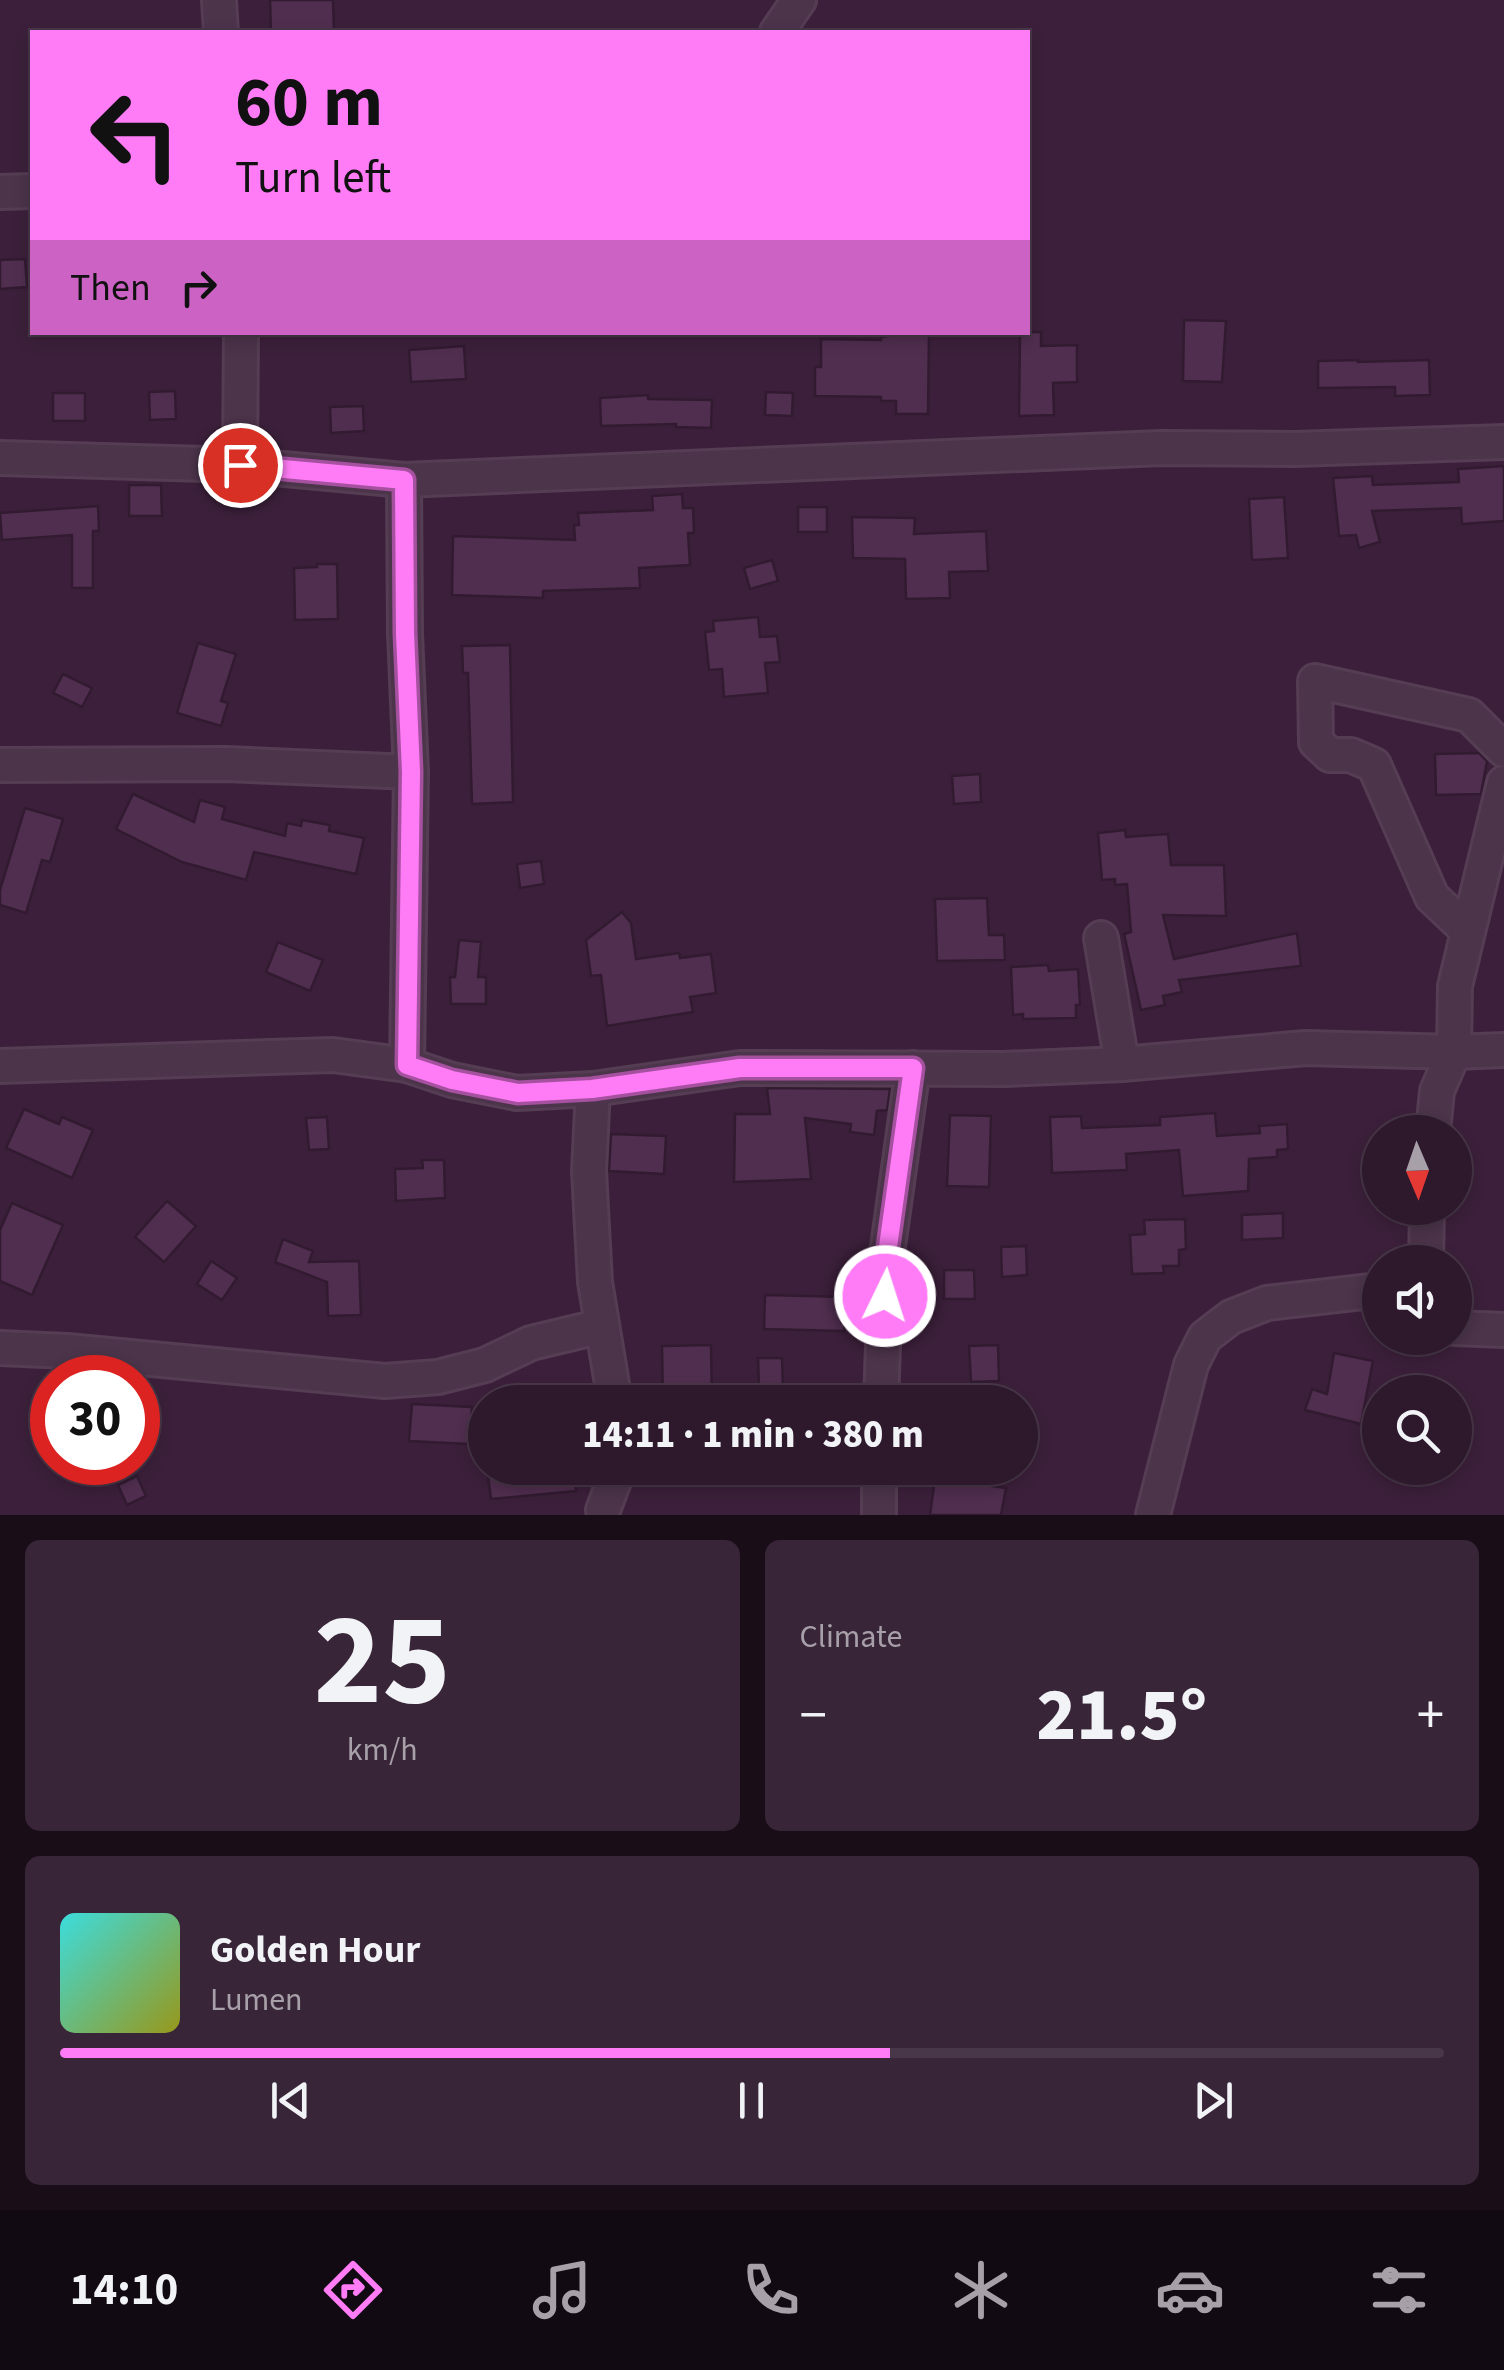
<!DOCTYPE html>
<html lang="en">
<head>
<meta charset="utf-8">
<style>
  body { margin:0; font-family:"Source Sans 3",sans-serif; background:#392538; color:#f1f3f6; height:100vh; display:flex; flex-direction:column; font-size:38px; white-space:nowrap }
  * { box-sizing:border-box; margin:0 }
  p { font-size:32px; color:#a7a0a9 }
  .icon { flex:none; width:55px; height:55px; fill:none; stroke:currentColor; stroke-width:2; stroke-linecap:round; stroke-linejoin:round }
  .map { position:relative; height:1515px; overflow:hidden }
  .panel { display:flex; flex-direction:column; gap:25px; padding:25px; background:#190d18; flex:1 }
  .panel>* { flex:none }
  .top-card { position:absolute; left:30px; top:30px; width:1000px; height:305px; border-radius:0px; box-shadow:0 5px 15px #0003,0 0 0 2px #483748; background:#ff7cf6; color:#111; overflow:hidden }
  .needle { width:65px; rotate:178deg }
  .fabs { position:absolute; left:1362px; top:1115px; display:grid; gap:20px }
  .fabs a { display:grid; place-items:center; width:110px; height:110px; border-radius:50%; background:#2d182c; box-shadow:0 5px 15px #0003,0 0 0 2px #483748; font-size:50px }
  .speed { position:absolute; left:30px; top:1355px; display:flex; gap:20px; font-size:50px; font-weight:700; text-align:center }
  .speed>* { display:grid; place-content:center; width:130px; height:130px; border-radius:50%; background:#2d182c; box-shadow:0 5px 15px #0003,0 0 0 2px #483748; line-height:1 }
  .speed .limit { border:15px solid #d22; background:#fff; color:#111 }
  .pin { position:absolute; display:grid; place-items:center; width:85px; height:85px; color:#fff; margin:-42px; border:5px solid #fff; border-radius:50%; box-shadow:0 2px 10px #0007 }
  .me { position:absolute; width:110px; margin:-55px; rotate:4deg; stroke-linejoin:round; filter:drop-shadow(0 0 8px #0008) }
  .turn { display:flex; align-items:center; gap:35px; height:210px; padding:0 40px; font-size:45px }
  .turn .icon { width:130px; height:130px; stroke-width:2.5 }
  .turn b { display:block; font-size:70px; line-height:85px }
  .then { display:flex; align-items:center; height:95px; padding:0 40px; background:#0003; gap:20px; font-size:38px }
  .big { font-size:75px; font-weight:800; line-height:1.1 }
  .panel .widget { flex:1; display:flex; flex-direction:column; justify-content:center; gap:15px; min-width:0; padding:0 35px; border-radius:15px; background:#392538 }
  .panel .dial { align-items:center; gap:0 }
  .dial b { font-size:130px; line-height:1 }
  .song { display:flex; align-items:center; gap:30px }
  .cover { width:120px; height:120px; border-radius:15px; background:linear-gradient(135deg,hsl(180 70% 55%),hsl(60 70% 35%)) }
  .played { height:10px; border-radius:5px; background:linear-gradient(90deg,#ff7cf6 60%,#483748 60%) }
  .keys { display:flex; justify-content:space-around; direction:ltr }
  .heat { display:flex; justify-content:space-between; align-items:center; font-size:55px; direction:ltr }
  .panel .tiles { flex:1; display:grid; gap:25px; grid-template-columns:1fr 1fr }
  .widget:last-child { grid-column:span 2 }
  .trip { position:absolute; left:468px; top:1385px; width:570px; height:100px; border-radius:50px; background:#2d182c; box-shadow:0 5px 15px #0003,0 0 0 2px #483748; font-weight:800; line-height:100px; text-align:center }
  .dock { display:flex; height:160px; justify-content:space-around; align-items:center; background:#120a12; color:#a7a0a9 }
  .dock .icon { width:70px; height:70px }
  .dock .on { color:#ff7cf6 }
  .dock b { font-size:45px; color:#f1f3f6 }
  .map>svg:first-child { display:block }
</style>
</head>
<body>
<div class="map">
<svg width="1504" height="1515" viewBox="0 0 1504 1515">
  <rect width="100%" height="100%" fill="#3c203b"/>
  <g fill="#502e4f" stroke="#321b31" stroke-width="2.5">
    <path d="M 270,0 L 333,0 L 334,32 L 271,32 Z"/>
    <path d="M 25,259 L 27,287 L 0,289 L 0,260 Z"/>
    <path d="M 1184,320 L 1226,321 L 1222,382 L 1183,381 Z"/>
    <path d="M 888,332 L 929,332 L 928,414 L 896,414 L 896,401 L 881,401 L 881,397 L 815,396 L 815,367 L 821,367 L 821,339 L 881,340 L 881,337 L 888,336 Z"/>
    <path d="M 1020,332 L 1041,332 L 1041,346 L 1077,345 L 1077,382 L 1053,383 L 1054,415 L 1019,416 Z"/>
    <path d="M 464,346 L 466,379 L 411,382 L 409,350 Z"/>
    <path d="M 1358,360 L 1358,362 L 1429,360 L 1430,395 L 1395,396 L 1395,387 L 1318,388 L 1318,361 Z"/>
    <path d="M 175,391 L 176,419 L 150,420 L 149,392 Z"/>
    <path d="M 766,392 L 793,393 L 792,416 L 765,415 Z"/>
    <rect x="53" y="393" width="32" height="28"/>
    <path d="M 648,395 L 648,399 L 712,400 L 711,428 L 676,427 L 676,424 L 601,426 L 600,398 Z"/>
    <path d="M 363,406 L 364,431 L 331,433 L 330,407 Z"/>
    <path d="M 1504,466 L 1504,521 L 1462,524 L 1461,508 L 1372,511 L 1380,542 L 1359,548 L 1356,535 L 1339,536 L 1333,478 L 1372,476 L 1373,485 L 1459,482 L 1458,469 Z"/>
    <path d="M 129,485 L 161,485 L 162,516 L 129,516 Z"/>
    <path d="M 682,494 L 683,508 L 693,508 L 694,533 L 688,533 L 690,565 L 639,568 L 640,588 L 543,591 L 543,598 L 452,595 L 453,536 L 575,540 L 574,525 L 579,525 L 578,513 L 653,510 L 652,496 Z"/>
    <path d="M 1284,497 L 1288,558 L 1252,560 L 1249,499 Z"/>
    <path d="M 98,506 L 99,531 L 93,531 L 93,588 L 72,588 L 72,535 L 2,540 L 0,513 Z"/>
    <rect x="798" y="507" width="29" height="25"/>
    <path d="M 852,517 L 915,518 L 914,534 L 986,531 L 988,571 L 949,572 L 950,598 L 906,599 L 905,559 L 853,558 Z"/>
    <path d="M 772,560 L 778,581 L 750,589 L 744,568 Z"/>
    <path d="M 317,564 L 337,564 L 338,619 L 295,620 L 294,568 L 317,567 Z"/>
    <path d="M 758,617 L 760,637 L 777,636 L 780,662 L 765,663 L 768,693 L 724,697 L 722,669 L 709,670 L 705,632 L 714,631 L 713,621 Z"/>
    <path d="M 198,643 L 236,654 L 221,701 L 228,703 L 221,726 L 177,713 Z"/>
    <path d="M 510,645 L 513,802 L 472,804 L 468,673 L 463,673 L 462,646 Z"/>
    <path d="M 63,674 L 92,688 L 82,707 L 53,693 Z"/>
    <path d="M 1479,753 L 1487,761 L 1481,794 L 1436,795 L 1435,754 Z"/>
    <path d="M 980,774 L 981,802 L 954,804 L 952,776 Z"/>
    <path d="M 133,794 L 194,822 L 200,800 L 225,807 L 222,819 L 285,836 L 287,823 L 301,826 L 302,820 L 330,825 L 329,831 L 364,838 L 356,874 L 254,852 L 246,880 L 182,862 L 116,829 Z"/>
    <path d="M 25,808 L 63,819 L 50,862 L 42,860 L 26,913 L 0,905 L 0,890 Z"/>
    <path d="M 1125,830 L 1126,837 L 1168,834 L 1171,865 L 1224,865 L 1226,916 L 1163,915 L 1174,959 L 1297,933 L 1301,966 L 1179,980 L 1182,992 L 1163,996 L 1165,1005 L 1141,1010 L 1124,934 L 1131,932 L 1127,884 L 1115,885 L 1115,879 L 1102,880 L 1098,833 Z"/>
    <path d="M 541,861 L 544,884 L 520,888 L 517,864 Z"/>
    <path d="M 987,898 L 989,935 L 1004,935 L 1005,960 L 937,961 L 935,899 Z"/>
    <path d="M 622,912 L 631,923 L 636,959 L 679,953 L 680,958 L 711,954 L 716,993 L 690,997 L 693,1012 L 607,1026 L 601,975 L 591,976 L 586,940 Z"/>
    <path d="M 459,940 L 481,942 L 478,977 L 486,977 L 486,1004 L 451,1004 L 450,977 L 455,977 Z"/>
    <path d="M 278,942 L 323,960 L 310,991 L 266,972 Z"/>
    <path d="M 1048,965 L 1049,971 L 1078,969 L 1080,1005 L 1076,1005 L 1076,1018 L 1023,1019 L 1023,1014 L 1013,1015 L 1011,967 Z"/>
    <path d="M 767,1088 L 890,1089 L 887,1110 L 877,1111 L 874,1135 L 850,1132 L 851,1124 L 805,1118 L 811,1179 L 734,1182 L 735,1114 L 770,1114 Z"/>
    <path d="M 24,1109 L 59,1124 L 62,1117 L 93,1130 L 72,1178 L 6,1148 Z"/>
    <path d="M 1215,1113 L 1217,1136 L 1260,1133 L 1259,1126 L 1287,1124 L 1288,1149 L 1277,1150 L 1277,1157 L 1249,1159 L 1248,1191 L 1183,1196 L 1179,1150 L 1126,1154 L 1127,1170 L 1052,1173 L 1050,1117 L 1081,1116 L 1082,1128 L 1160,1125 L 1160,1117 Z"/>
    <path d="M 950,1115 L 991,1116 L 989,1187 L 947,1186 Z"/>
    <path d="M 327,1117 L 329,1149 L 309,1150 L 306,1118 Z"/>
    <path d="M 611,1134 L 666,1136 L 664,1174 L 609,1171 Z"/>
    <path d="M 422,1160 L 444,1160 L 445,1198 L 396,1201 L 395,1169 L 423,1168 Z"/>
    <path d="M 167,1201 L 196,1226 L 164,1262 L 135,1237 Z"/>
    <path d="M 12,1203 L 63,1225 L 32,1295 L 0,1281 L 0,1230 Z"/>
    <path d="M 1283,1213 L 1283,1238 L 1242,1240 L 1242,1215 Z"/>
    <path d="M 1185,1219 L 1186,1249 L 1179,1250 L 1179,1266 L 1163,1266 L 1164,1273 L 1132,1274 L 1130,1235 L 1145,1234 L 1144,1220 Z"/>
    <path d="M 283,1239 L 313,1251 L 309,1262 L 359,1261 L 361,1315 L 328,1316 L 327,1282 L 275,1262 Z"/>
    <path d="M 1026,1246 L 1027,1275 L 1002,1277 L 1001,1247 Z"/>
    <path d="M 211,1261 L 237,1278 L 222,1300 L 197,1284 Z"/>
    <path d="M 944,1270 L 974,1270 L 975,1299 L 944,1299 Z"/>
    <path d="M 765,1295 L 846,1297 L 844,1331 L 764,1329 Z"/>
    <path d="M 711,1345 L 712,1402 L 663,1402 L 662,1346 Z"/>
    <path d="M 998,1345 L 999,1381 L 971,1382 L 969,1346 Z"/>
    <path d="M 1334,1353 L 1373,1361 L 1361,1424 L 1305,1410 L 1312,1389 L 1327,1394 Z"/>
    <path d="M 758,1358 L 782,1358 L 783,1388 L 759,1388 Z"/>
    <path d="M 412,1404 L 472,1407 L 469,1444 L 409,1441 Z"/>
    <path d="M 487,1468 L 574,1468 L 576,1491 L 491,1499 Z"/>
    <path d="M 137,1476 L 146,1496 L 127,1505 L 118,1485 Z"/>
    <path d="M 935,1478 L 1006,1488 L 1001,1515 L 930,1515 Z"/>
  </g>
  <g fill="none" stroke-linecap="round" stroke-linejoin="round">
    <defs>
      <g id="minor">
        <path d="M 219,0 L 221,32"/>
        <path d="M 777,32 L 799,0"/>
        <path d="M 0,192 L 32,191"/>
        <path d="M 241,332 L 240,465 L 404,480 L 1161,448 L 1295,449 L 1504,442"/>
        <path d="M 0,458 L 240,465"/>
        <path d="M 0,765 L 226,764 L 411,772 L 405,633 L 404,480"/>
        <path d="M 1468,931 L 1432,897 L 1374,765 L 1351,755 L 1330,755 L 1316,742 L 1315,681 L 1469,715 L 1504,750"/>
        <path d="M 1101,938 L 1122,1064"/>
        <path d="M 407,1065 L 411,772"/>
        <path d="M 0,1066 L 333,1055 L 407,1065 L 452,1080 L 517,1093 L 593,1089 L 740,1068 L 1003,1069 L 1122,1064 L 1306,1048 L 1454,1052 L 1504,1050"/>
        <path d="M 593,1089 L 589,1171 L 595,1282 L 615,1402"/>
        <path d="M 1433,1132 L 1437,1091 L 1454,1052 L 1455,986 L 1504,783"/>
        <path d="M 1426,1262 L 1427,1208"/>
        <path d="M 1455,1328 L 1504,1330"/>
        <path d="M 0,1348 L 67,1351 L 385,1381 L 438,1377 L 485,1365 L 531,1343 L 602,1326"/>
        <path d="M 881,1402 L 886,1261 L 913,1068"/>
        <path d="M 603,1510 L 619,1468"/>
        <path d="M 879,1515 L 879,1468"/>
        <path d="M 1153,1515 L 1191,1365 L 1205,1337 L 1231,1317 L 1267,1303 L 1380,1290"/>
      </g>
    </defs>
    <use href="#minor" stroke="#553d53" stroke-width="38"/>
    <use href="#minor" stroke="#4c344b" stroke-width="32"/>
  </g>
  <g fill="none" stroke-linecap="round" stroke-linejoin="round">
    <defs>
      <path id="route" d="M 240,465 L 404,480 L 405,633 L 411,772 L 407,1065 L 452,1080 L 518,1093 L 592,1089 L 740,1068 L 913,1068 L 886,1261 L 885,1296"/>
    </defs>
    <use href="#route" stroke="#a651a0" stroke-width="25"/>
    <use href="#route" stroke="#ff7cf6" stroke-width="18"/>
  </g>
</svg>
<div class="fabs">
<a><svg class="needle" viewBox="-14 -14 28 28"><path d="M0-13l5 13h-10z" fill="#e53935"/><path d="M0 13l5-13h-10z" fill="#a7a0a9"/></svg></a>
<a><svg class="icon" aria-label="sound" viewBox="0 0 24 24"><path d="M4 9h4l5-4v14l-5-4H4zM17 9q2 3 0 6"/></svg></a>
<a><svg class="icon" aria-label="search" viewBox="0 0 24 24"><circle cx="10" cy="10" r="6"/><path d="M15 15l6 6"/></svg></a>
</div>
<div class="speed"><div class="limit">30</div></div>
<div class="pin" style="left:240px;top:465px;background:#d93025"><svg class="icon" aria-label="arrive" viewBox="0 0 24 24"><path d="M6 21V4h12l-3 4 3 4H6"/></svg></div>
<svg class="me" style="left:885px;top:1296px" viewBox="-20 -20 40 40"><circle r="17" fill="#ff7cf6" stroke="#fff" stroke-width="3"/><path d="M0-11L8 9 0 5-8 9z" fill="#fff"/></svg>
<div class="trip">14:11 · 1 min · 380 m</div>
<div class="top-card">
<div class="turn"><svg class="icon" aria-label="left" viewBox="0 0 24 24"><path d="M17 20v-9H6M10 6l-5 5 5 5"/></svg><div><b>60 m</b>Turn left</div></div>
<div class="then">Then<svg class="icon" aria-label="right" viewBox="0 0 24 24"><path d="M7 20v-9h11M14 6l5 5-5 5"/></svg></div>
</div>
</div>
<section class="panel">
<div class="tiles">
<div class="widget dial"><b>25</b><p>km/h</p></div>
<div class="widget"><p>Climate</p>
<div class="heat"><a>−</a><b class="big">21.5°</b><a>+</a></div>
</div>
<div class="widget">
<div class="song"><i class="cover"></i><div><b>Golden Hour</b><p>Lumen</p></div></div>
<div class="played"></div>
<div class="keys"><svg class="icon" aria-label="previous" viewBox="0 0 24 24"><path d="M18 5L8 12l10 7zM5 5v14"/></svg><svg class="icon" aria-label="pause" viewBox="0 0 24 24"><path d="M8 5v14M16 5v14"/></svg><svg class="icon" aria-label="next" viewBox="0 0 24 24"><path d="M6 5l10 7-10 7zM19 5v14"/></svg></div>
</div>
</div>
</section>
<nav class="dock">
<b>14:10</b>
<svg class="icon on" aria-label="directions" viewBox="0 0 24 24"><path d="M12 3l9 9-9 9-9-9zM9 14v-3h6M13 9l2 2-2 2"/></svg>
<svg class="icon" aria-label="music" viewBox="0 0 24 24"><path d="M9 18V5l10-2v13"/><circle cx="6" cy="18" r="3"/><circle cx="16" cy="16" r="3"/></svg>
<svg class="icon" aria-label="phone" viewBox="0 0 24 24"><path d="M5 4h4l2 5-3 2q2 4 5 5l2-3 5 2v4C11 20 4 13 5 4z"/></svg>
<svg class="icon" aria-label="climate" viewBox="0 0 24 24"><path d="M12 3v18M4 7l16 10M4 17L20 7"/></svg>
<svg class="icon" aria-label="car" viewBox="0 0 24 24"><path d="M5 17H2v-5l4-1 3-4h7l3 4 3 1v5h-3M9 17h6M6 11h13"/><circle cx="7" cy="17" r="2"/><circle cx="17" cy="17" r="2"/></svg>
<svg class="icon" aria-label="filters" viewBox="0 0 24 24"><path d="M4 7h16M4 17h16"/><circle cx="9" cy="7" r="2"/><circle cx="15" cy="17" r="2"/></svg>
</nav>
</body>
</html>
